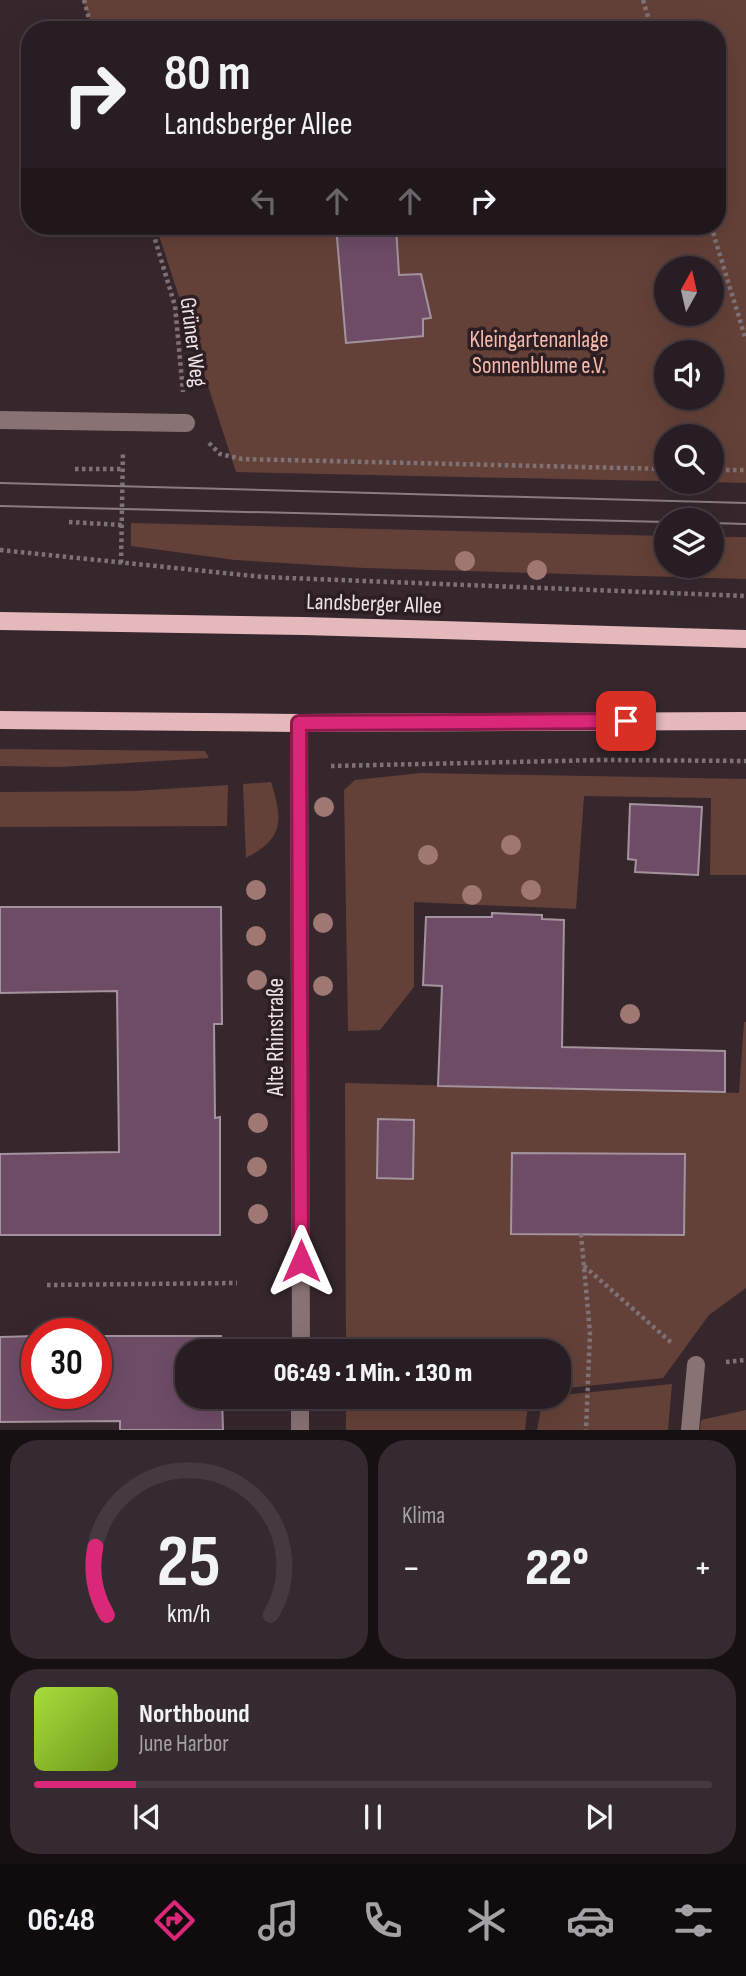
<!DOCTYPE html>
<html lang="de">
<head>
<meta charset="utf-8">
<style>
  body { margin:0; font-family:"Sofia Sans Condensed",sans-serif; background:#342a2f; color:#f1f3f6; height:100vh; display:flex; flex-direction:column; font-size:26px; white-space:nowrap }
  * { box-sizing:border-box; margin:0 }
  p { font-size:23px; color:#a5a2a5 }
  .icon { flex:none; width:38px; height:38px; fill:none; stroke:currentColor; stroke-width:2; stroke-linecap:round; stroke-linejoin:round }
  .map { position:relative; height:1430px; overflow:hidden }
  .details { display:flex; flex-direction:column; gap:10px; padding:10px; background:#161013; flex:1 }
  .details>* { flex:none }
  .hud { position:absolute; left:21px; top:21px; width:705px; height:214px; border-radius:28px; box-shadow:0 7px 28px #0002,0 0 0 2px #443b40; background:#281d22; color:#f1f3f6; overflow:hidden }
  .needle { width:46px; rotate:8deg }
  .controls { position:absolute; left:654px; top:256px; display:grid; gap:14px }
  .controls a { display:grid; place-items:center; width:70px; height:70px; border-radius:50%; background:#281d22; box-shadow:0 7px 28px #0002,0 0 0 2px #443b40; font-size:35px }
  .speed { position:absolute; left:21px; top:1318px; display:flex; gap:14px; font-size:35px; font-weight:700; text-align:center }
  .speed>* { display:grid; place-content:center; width:91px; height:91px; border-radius:50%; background:#281d22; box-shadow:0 7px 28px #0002,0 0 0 2px #443b40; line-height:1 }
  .speed .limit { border:10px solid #d22; background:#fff; color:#111 }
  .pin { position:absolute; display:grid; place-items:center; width:60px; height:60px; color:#fff; margin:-30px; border-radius:14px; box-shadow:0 4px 10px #0006 }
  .me { position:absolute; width:77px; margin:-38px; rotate:0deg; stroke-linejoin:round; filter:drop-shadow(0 0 5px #0008) }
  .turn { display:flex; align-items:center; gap:24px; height:147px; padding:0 28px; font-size:32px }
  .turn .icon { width:91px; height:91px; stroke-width:2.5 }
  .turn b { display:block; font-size:49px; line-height:60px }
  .lanes { display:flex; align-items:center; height:66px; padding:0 28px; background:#0003; justify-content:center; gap:35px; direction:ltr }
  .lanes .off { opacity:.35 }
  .big { font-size:52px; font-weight:800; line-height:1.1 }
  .details .tile { flex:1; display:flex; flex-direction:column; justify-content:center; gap:10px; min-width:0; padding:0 24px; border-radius:28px; background:#342a2f }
  .details .dial { align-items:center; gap:0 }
  .dial svg { height:182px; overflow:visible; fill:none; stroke:#443b40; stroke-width:7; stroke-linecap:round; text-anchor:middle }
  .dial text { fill:#f1f3f6; stroke:none }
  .song { display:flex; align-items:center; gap:21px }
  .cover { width:84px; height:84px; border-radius:10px; background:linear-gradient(135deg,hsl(80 70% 55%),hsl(80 70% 35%)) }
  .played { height:7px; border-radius:4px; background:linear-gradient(90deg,#db2777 15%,#443b40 15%) }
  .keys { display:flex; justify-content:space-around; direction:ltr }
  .heat { display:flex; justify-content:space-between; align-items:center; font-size:38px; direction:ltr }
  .details .tiles { flex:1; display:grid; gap:10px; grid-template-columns:1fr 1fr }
  .tile:last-child { grid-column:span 2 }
  .trip { position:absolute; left:175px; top:1339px; width:396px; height:70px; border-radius:28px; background:#281d22; box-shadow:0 7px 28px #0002,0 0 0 2px #443b40; font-weight:800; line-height:70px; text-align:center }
  .tabs { display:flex; height:112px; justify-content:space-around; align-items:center; background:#100c0e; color:#a5a2a5 }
  .tabs .icon { width:49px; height:49px }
  .tabs .on { color:#db2777 }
  .tabs b { font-size:32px; color:#f1f3f6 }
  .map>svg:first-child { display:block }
</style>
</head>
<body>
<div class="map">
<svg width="746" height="1430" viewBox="0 0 746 1430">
  <rect width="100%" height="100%" fill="#36272d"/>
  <g fill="#644138" fill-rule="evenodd">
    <path d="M 83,0 L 746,0 L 746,483 L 236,472 L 156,226 L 718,226 L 718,30 L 93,30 ZM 667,268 L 712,268 L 712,313 L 667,313 ZM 667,352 L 712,352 L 712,397 L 667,397 ZM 667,436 L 712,436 L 712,481 L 667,481 Z"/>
    <path d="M 131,523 L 667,536 L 667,565 L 712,565 L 712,537 L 746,537 L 746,579 L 365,568 L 235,560 L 131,546 Z"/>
    <path d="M 0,749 L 205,751 L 209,758 L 60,767 L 0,766 Z"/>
    <path d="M 421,773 L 746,779 L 746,875 L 710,875 L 711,798 L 584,796 L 576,909 L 414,902 L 414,987 L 380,1030 L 348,1031 L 344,790 L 355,780 Z"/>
    <path d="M 271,782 C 283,821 284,838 246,858 L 243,784 Z"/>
    <path d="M 228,785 L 227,826 L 0,827 L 0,792 L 134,791 Z"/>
    <path d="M 744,1022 L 746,1022 L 746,1288 L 709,1315 L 663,1378 L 558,1389 L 558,1351 L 346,1351 L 345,1083 L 739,1093 Z"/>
    <path d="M 672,1384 L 668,1430 L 537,1430 L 543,1397 Z"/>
    <path d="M 346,1397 L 346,1396 L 529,1397 L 525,1430 L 346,1430 Z"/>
    <path d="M 746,1410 L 746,1430 L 700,1430 L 701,1420 Z"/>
  </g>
  <g fill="#6e4c66" stroke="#a2939e" stroke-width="2">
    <path d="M 336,226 L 396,226 L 399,275 L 421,274 L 431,318 L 423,319 L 423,336 L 346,343 Z"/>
    <path d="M 630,804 L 702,807 L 698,875 L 635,872 L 636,860 L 628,859 Z"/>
    <path d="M 0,907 L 221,907 L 222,1024 L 214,1024 L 215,1118 L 220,1117 L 220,1235 L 0,1235 L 0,1154 L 119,1152 L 117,991 L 0,993 Z"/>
    <path d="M 492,913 L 542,915 L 542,919 L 564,920 L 562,1047 L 725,1051 L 725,1092 L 438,1086 L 442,986 L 423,985 L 426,917 L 492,917 Z"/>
    <path d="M 378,1119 L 414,1120 L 413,1179 L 377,1178 Z"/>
    <path d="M 512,1153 L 685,1154 L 684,1235 L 511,1234 Z"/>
    <path d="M 37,1336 L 37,1393 L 96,1393 L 96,1336 L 221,1336 L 222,1351 L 187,1351 L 187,1396 L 222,1396 L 223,1430 L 120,1430 L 120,1421 L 0,1422 L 0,1337 Z"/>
  </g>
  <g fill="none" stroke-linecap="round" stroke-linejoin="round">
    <g stroke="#7f7277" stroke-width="4.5" stroke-dasharray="3.5 3.5" stroke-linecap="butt">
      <path d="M 84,0 L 92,30"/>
      <path d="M 643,0 L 652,30"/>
      <path d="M 151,226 L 175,306 L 183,392"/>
      <path d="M 711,226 L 746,340"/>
      <path d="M 209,443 L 220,454 L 242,459 L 667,469"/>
      <path d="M 75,469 L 123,469"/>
      <path d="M 712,470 L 746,470"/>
      <path d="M 69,522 L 122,525"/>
      <path d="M 0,550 L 263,577 L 746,596"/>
      <path d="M 121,563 L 123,451"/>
      <path d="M 331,766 L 602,760 L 746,761"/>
      <path d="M 581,1234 L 590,1333 L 586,1430"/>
      <path d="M 584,1266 L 673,1344"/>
      <path d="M 47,1285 L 237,1283"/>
      <path d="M 726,1362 L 746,1360"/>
    </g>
    <g stroke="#887273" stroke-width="18">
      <path d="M 0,420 L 186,423"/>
      <path d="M 299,723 L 301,1351"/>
      <path d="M 300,1430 L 300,1396"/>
      <path d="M 690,1430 L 696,1365"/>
    </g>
    <g stroke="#e5b8bb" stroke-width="18">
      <path d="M 0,621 L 304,626 L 746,639"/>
      <path d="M 0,720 L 299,723 L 746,721"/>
    </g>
    <g stroke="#8a7d82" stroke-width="2">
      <path d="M 0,483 L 746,503"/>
      <path d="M 0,506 L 667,522"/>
      <path d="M 712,523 L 746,524"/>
    </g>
  </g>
  <g fill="#a07873">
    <circle cx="465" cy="561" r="10"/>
    <circle cx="537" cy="570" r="10"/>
    <circle cx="324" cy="807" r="10"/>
    <circle cx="511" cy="845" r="10"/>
    <circle cx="428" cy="855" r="10"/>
    <circle cx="256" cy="890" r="10"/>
    <circle cx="531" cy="890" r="10"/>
    <circle cx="472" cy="895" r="10"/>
    <circle cx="323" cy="923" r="10"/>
    <circle cx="256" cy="936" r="10"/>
    <circle cx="257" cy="980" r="10"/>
    <circle cx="323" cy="986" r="10"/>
    <circle cx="630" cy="1014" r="10"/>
    <circle cx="258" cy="1123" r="10"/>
    <circle cx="257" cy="1167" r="10"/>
    <circle cx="258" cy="1214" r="10"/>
  </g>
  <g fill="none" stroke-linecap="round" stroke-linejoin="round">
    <defs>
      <path id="route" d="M 301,1261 L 299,723 L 626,721"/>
    </defs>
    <use href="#route" stroke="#8e194d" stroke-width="18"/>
    <use href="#route" stroke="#db2777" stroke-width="12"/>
  </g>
  <g text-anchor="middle" stroke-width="7" stroke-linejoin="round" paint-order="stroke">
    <g font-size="23" fill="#f6bbac" stroke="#2c1e23">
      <text x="539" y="347">Kleingartenanlage<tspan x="539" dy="26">Sonnenblume e.V.</tspan></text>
    </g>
    <g font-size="23" fill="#ede3e6" stroke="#2c1e23">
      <text transform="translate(194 342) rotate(83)" y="8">Grüner Weg</text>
      <text transform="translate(374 603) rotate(2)" y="8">Landsberger Allee</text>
      <text transform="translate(275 1037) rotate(-90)" y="8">Alte Rhinstraße</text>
    </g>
  </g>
</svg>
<div class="controls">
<a><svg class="needle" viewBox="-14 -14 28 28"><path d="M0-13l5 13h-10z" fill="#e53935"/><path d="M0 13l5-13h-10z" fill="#a5a2a5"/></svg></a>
<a><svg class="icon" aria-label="sound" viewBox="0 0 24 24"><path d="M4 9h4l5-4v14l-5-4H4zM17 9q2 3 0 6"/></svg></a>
<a><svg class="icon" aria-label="search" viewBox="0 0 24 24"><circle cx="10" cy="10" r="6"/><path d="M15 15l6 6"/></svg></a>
<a><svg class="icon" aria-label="layers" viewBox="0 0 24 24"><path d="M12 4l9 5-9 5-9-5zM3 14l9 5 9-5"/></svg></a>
</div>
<div class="speed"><div class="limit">30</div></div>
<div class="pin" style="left:626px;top:721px;background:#d93025"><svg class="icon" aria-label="arrive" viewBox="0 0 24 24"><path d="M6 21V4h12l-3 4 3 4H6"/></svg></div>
<svg class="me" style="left:301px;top:1261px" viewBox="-20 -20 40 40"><path d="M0-17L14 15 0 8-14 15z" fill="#db2777" stroke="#fff" stroke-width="4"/></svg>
<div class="trip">06:49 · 1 Min. · 130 m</div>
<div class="hud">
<div class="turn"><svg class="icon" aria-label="right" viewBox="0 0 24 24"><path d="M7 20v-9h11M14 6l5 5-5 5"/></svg><div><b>80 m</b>Landsberger Allee</div></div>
<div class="lanes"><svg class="icon off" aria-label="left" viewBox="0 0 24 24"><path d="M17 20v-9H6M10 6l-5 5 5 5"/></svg><svg class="icon off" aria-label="ahead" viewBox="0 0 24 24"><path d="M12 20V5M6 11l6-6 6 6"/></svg><svg class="icon off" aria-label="ahead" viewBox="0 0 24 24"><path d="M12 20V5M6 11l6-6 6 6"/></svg><svg class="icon" aria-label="right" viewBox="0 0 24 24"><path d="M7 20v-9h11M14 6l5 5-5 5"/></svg></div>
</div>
</div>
<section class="details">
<div class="tiles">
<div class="tile dial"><svg viewBox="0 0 100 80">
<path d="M14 69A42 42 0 1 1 86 69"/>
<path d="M14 69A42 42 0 0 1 9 39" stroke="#db2777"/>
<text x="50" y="56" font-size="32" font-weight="700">25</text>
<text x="50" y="72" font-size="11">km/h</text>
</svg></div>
<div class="tile"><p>Klima</p>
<div class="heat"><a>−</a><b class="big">22°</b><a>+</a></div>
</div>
<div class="tile">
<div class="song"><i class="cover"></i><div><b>Northbound</b><p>June Harbor</p></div></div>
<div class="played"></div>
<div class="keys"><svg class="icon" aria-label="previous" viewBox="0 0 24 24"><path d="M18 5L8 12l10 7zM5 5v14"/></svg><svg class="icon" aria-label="pause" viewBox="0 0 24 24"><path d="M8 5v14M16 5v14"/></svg><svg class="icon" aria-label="next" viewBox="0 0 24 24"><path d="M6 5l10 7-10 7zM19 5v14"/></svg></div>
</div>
</div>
</section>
<nav class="tabs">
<b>06:48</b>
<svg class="icon on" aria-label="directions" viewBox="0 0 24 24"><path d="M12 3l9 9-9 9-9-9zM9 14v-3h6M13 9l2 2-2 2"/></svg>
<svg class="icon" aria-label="music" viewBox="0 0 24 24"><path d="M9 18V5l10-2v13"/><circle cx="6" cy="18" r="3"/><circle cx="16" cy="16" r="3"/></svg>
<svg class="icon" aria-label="phone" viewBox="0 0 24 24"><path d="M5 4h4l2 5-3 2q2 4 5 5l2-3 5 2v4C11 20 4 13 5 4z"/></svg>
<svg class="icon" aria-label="climate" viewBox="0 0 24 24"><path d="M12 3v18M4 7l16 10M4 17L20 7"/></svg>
<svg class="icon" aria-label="car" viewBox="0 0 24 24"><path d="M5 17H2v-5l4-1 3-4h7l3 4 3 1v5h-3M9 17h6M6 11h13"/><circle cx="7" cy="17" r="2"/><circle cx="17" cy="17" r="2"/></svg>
<svg class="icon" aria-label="filters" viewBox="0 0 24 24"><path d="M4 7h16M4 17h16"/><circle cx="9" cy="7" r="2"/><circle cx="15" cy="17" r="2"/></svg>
</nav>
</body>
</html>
